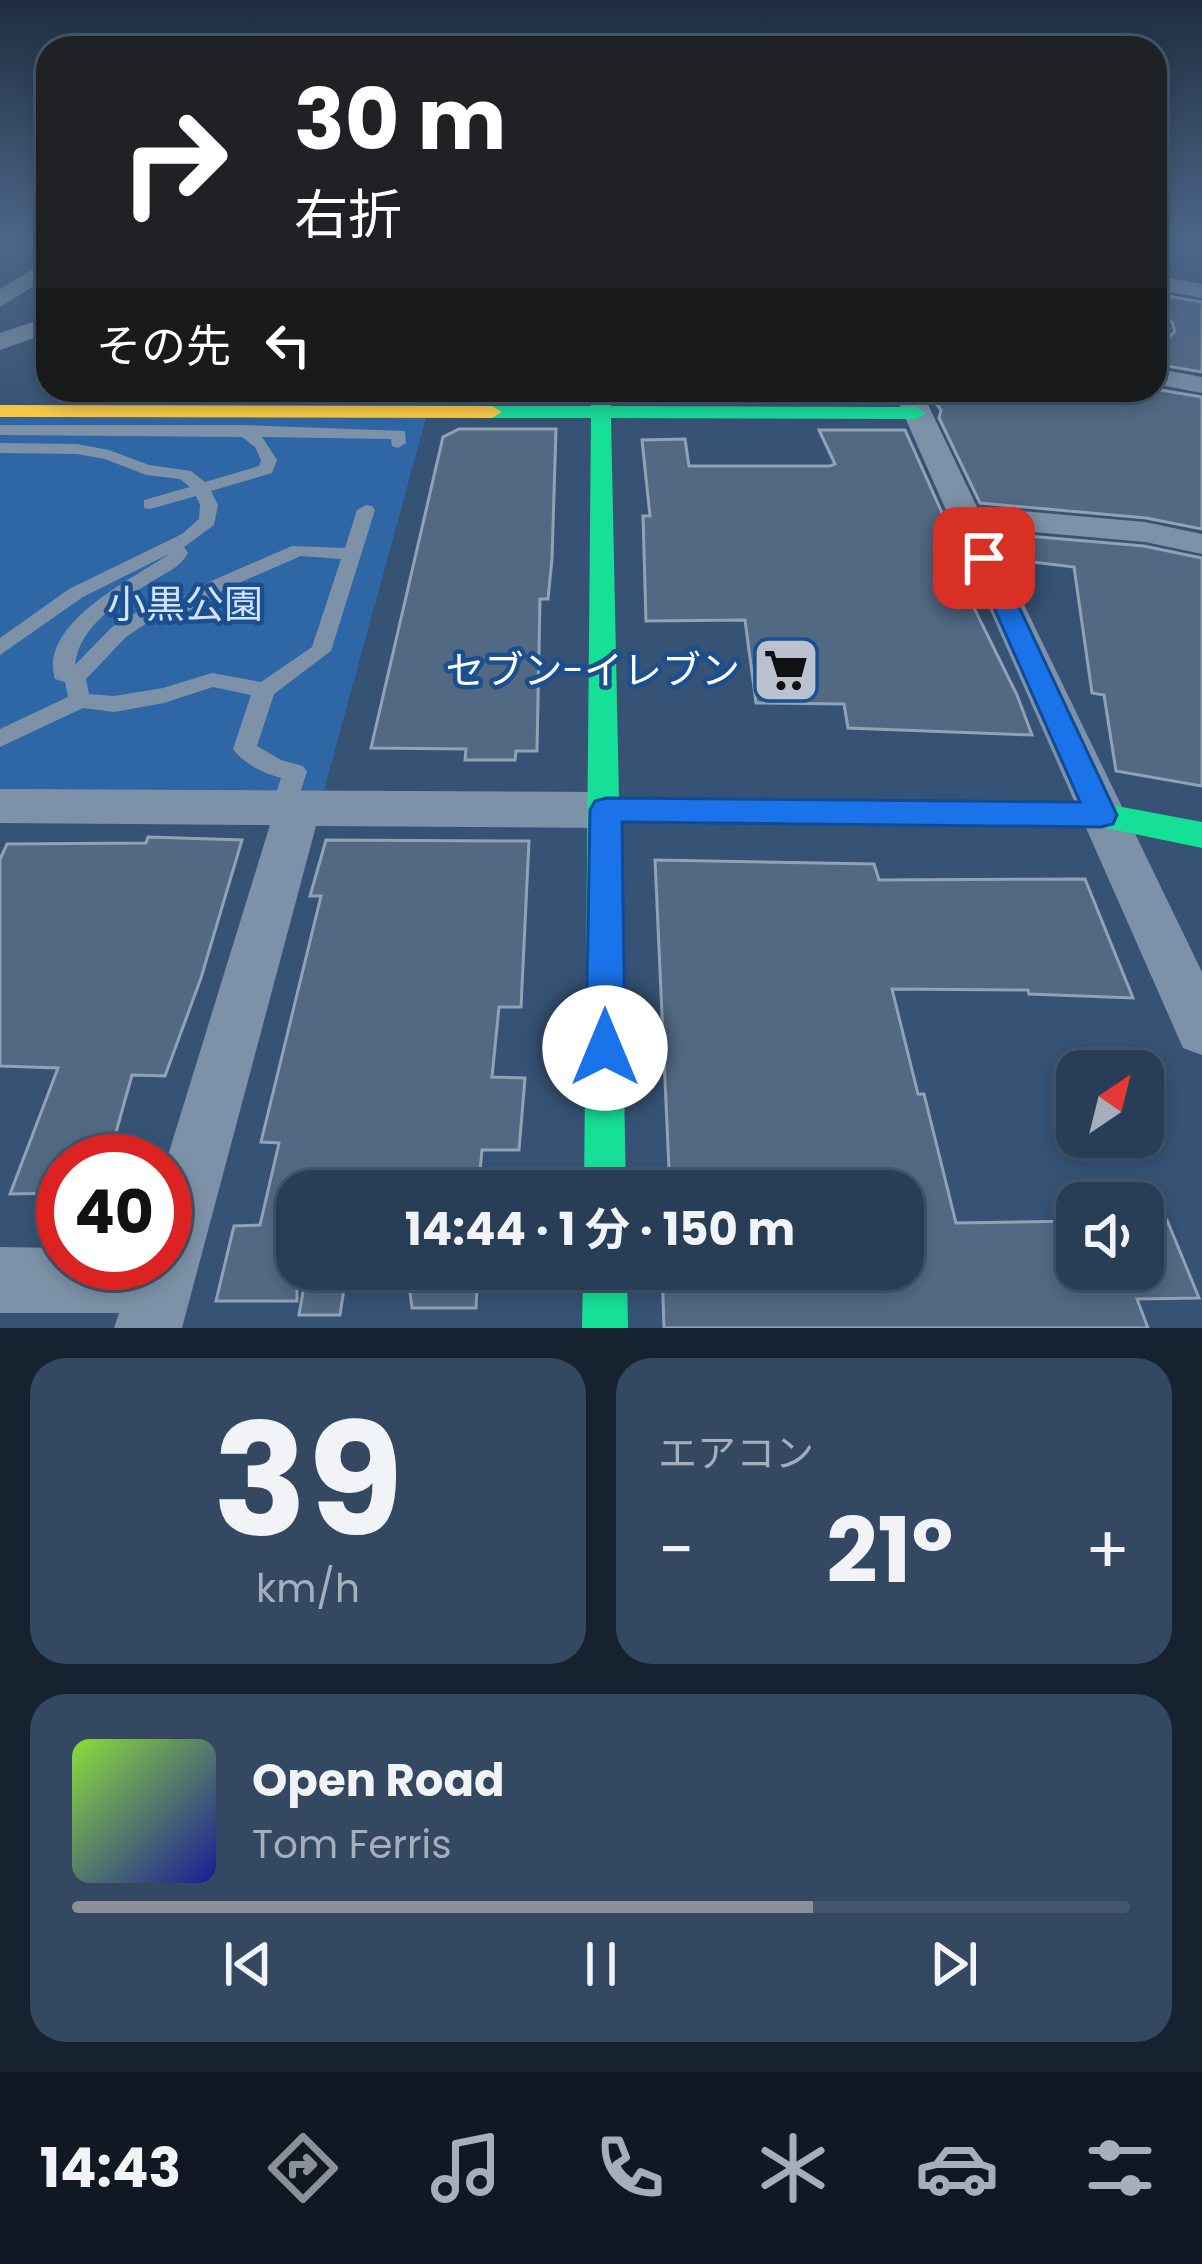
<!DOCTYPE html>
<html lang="ja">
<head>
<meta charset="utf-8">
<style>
  body { margin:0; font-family:Poppins,"Noto Sans JP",sans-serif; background:#344961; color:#f1f3f6; height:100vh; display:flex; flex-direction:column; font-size:45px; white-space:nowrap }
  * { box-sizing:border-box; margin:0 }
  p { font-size:39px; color:#a5aeba }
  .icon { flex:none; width:66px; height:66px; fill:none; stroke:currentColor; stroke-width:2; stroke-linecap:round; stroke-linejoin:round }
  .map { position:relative; height:1328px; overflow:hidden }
  .drawer { display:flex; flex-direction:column; gap:30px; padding:30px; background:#162230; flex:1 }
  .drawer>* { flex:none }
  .hud { position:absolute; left:36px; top:36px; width:1131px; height:366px; border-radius:36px; box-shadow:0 6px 18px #0003,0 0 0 3px #44576d; background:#202124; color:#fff; overflow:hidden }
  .needle { width:78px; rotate:35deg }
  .controls { position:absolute; left:1056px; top:1050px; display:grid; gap:24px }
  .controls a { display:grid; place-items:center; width:108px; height:108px; border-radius:24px; background:#283e57; box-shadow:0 6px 18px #0003,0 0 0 3px #44576d; font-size:60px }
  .speed { position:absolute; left:36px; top:1134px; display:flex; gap:24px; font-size:60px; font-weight:700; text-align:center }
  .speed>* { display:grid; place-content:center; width:156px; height:156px; border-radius:50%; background:#283e57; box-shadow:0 6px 18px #0003,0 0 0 3px #44576d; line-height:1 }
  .speed .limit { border:18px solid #d22; background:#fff; color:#111 }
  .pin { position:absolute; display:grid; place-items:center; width:102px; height:102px; color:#fff; margin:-51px; border-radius:24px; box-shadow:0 6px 18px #0006 }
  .me { position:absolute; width:132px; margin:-66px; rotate:0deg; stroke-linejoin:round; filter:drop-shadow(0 0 9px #0008) }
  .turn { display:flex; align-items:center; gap:42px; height:252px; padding:0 60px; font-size:54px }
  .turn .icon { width:156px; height:156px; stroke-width:2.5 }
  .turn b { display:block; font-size:84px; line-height:102px }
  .then { display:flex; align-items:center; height:114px; padding:0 60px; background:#0003; gap:24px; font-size:45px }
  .big { font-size:90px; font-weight:700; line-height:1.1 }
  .drawer .tile { flex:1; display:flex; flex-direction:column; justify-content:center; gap:18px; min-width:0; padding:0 42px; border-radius:36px; background:#344961 }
  .drawer .dial { align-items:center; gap:0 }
  .dial b { font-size:156px; line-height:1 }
  .song { display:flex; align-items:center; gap:36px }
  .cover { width:144px; height:144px; border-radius:18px; background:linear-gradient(135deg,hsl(90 70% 55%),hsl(240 70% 35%)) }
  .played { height:12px; border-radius:6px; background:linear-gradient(90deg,#8c9099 70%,#44576d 70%) }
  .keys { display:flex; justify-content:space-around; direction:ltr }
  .heat { display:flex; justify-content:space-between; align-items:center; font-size:66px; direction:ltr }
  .drawer .tiles { flex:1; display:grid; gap:30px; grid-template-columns:1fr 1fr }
  .tile:last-child { grid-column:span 2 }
  .trip { position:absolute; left:276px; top:1170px; width:648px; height:120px; border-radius:36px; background:#283e57; box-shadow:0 6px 18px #0003,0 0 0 3px #44576d; font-weight:700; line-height:120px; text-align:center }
  .dock { display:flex; height:192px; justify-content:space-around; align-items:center; background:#101923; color:#a5aeba }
  .dock .icon { width:84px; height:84px }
  .dock .current { color:#8c9099 }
  .dock b { font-size:54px; color:#f1f3f6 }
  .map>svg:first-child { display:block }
</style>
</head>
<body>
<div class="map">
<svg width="1202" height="1328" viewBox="0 0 1202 1328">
  <rect width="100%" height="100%" fill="#365274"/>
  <path fill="#2f66a5" d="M 0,418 L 426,418 L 323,794 L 0,792 Z"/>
  <g fill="#526984" stroke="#92a2b6" stroke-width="3">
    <path d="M 1155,294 L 1202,302 L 1202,372 L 1155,364 L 1155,339 L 1168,338 L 1175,331 L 1172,322 L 1155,317 Z"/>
    <path d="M 1155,389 L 1202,397 L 1202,529 L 1146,518 L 980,503 L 939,418 L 941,410 L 926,390 Z"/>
    <path d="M 459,429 L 556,429 L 552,559 L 548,599 L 540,599 L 537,751 L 516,751 L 515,760 L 465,760 L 466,749 L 371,748 L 443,437 Z"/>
    <path d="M 819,430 L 905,430 L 960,553 L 946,551 L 1017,695 L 1032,735 L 848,728 L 844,704 L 756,703 L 745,620 L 646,621 L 643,516 L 650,516 L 642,440 L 685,439 L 689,466 L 830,466 L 835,464 Z"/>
    <path d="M 994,533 L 1144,546 L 1202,558 L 1202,786 L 1116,771 L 1104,695 L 1092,693 L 1074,567 L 1007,559 Z"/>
    <path d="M 148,837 L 242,840 L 201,978 L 165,1076 L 132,1075 L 108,1161 L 63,1161 L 63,1193 L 10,1194 L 58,1068 L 0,1066 L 0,859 L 7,844 L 146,843 Z"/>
    <path d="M 326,840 L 529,841 L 521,1007 L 499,1007 L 492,1077 L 525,1078 L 519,1150 L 482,1150 L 478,1191 L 297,1191 L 297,1301 L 216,1301 L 234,1226 L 260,1225 L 279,1143 L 261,1142 L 321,896 L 310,896 Z"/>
    <path d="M 655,860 L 874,864 L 879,880 L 1085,879 L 1133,998 L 1029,994 L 1028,990 L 892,989 L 918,1094 L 924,1094 L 956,1223 L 1077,1221 L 1077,1269 L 1143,1269 L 1143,1220 L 1167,1220 L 1199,1298 L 1137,1299 L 1148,1328 L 664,1328 L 662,1269 L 903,1269 L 903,1179 L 789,1179 L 791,1191 L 670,1191 Z"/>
    <path d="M 307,1269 L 347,1269 L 340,1315 L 299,1315 Z"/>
    <path d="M 407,1269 L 478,1269 L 476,1308 L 412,1308 Z"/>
  </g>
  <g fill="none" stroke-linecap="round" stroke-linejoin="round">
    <path fill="#7d92a8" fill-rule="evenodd" d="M 0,425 L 243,425 L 405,431 L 406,443 L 398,448 L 392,446 L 391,439 L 262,437 L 277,460 L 272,473 L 211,491 L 218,505 L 214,525 L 184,547 L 188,553 C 180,568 165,573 151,582 C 120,601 79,626 75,665 L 112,627 L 137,612 L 170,605 L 209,582 L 292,546 L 345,548 L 357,510 L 366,505 L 372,506 L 375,510 L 331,651 L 274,694 L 257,746 L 281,760 L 303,766 L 307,772 L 292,816 L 283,818 L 274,816 L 271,809 L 281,778 C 264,774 243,763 233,749 L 251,695 L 213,687 L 164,703 L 114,712 L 83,708 L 0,747 L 0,729 L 68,697 L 65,682 L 55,679 C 38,623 133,579 169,554 L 83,597 L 0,655 L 0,638 L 69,589 L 182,534 L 199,519 L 200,505 L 196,496 L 150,509 L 144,508 L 144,500 L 190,487 L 180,479 L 146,475 L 105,459 L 77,454 L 0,453 L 0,443 L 77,444 L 109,450 L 149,465 L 191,471 L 205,482 L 259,466 L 261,460 L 255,447 L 242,437 L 0,435 ZM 301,556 L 341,559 L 312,647 L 261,682 L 212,673 L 163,688 L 114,696 L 89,694 L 86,679 L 126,637 L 150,621 L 183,614 L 223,590 Z"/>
    <g fill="#7d92a8" fill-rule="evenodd">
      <path d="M 48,260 L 48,277 L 0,307 L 0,289 Z"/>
      <path d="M 1155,275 L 1202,284 L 1202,298 L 1155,289 Z"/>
      <path d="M 48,317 L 48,333 L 0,350 L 0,333 Z"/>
      <path d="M 1155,321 L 1168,324 L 1171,329 L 1168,334 L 1155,335 Z"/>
      <path d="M 1155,368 L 1202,377 L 1202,393 L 1155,384 Z"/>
      <path d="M 893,390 L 921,390 L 977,507 L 1145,522 L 1202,534 L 1202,554 L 1145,542 L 987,528 L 1202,972 L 1202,1055 L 1183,1048 Z"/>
      <path d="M 0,789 L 606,792 L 622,798 L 629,810 L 622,822 L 606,828 L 316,826 L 182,1328 L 114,1328 L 119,1313 L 0,1313 L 0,1247 L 63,1248 L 63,1263 L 165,1263 L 165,1165 L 270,825 L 0,823 Z"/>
    </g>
    <g fill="#16e098" fill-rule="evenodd">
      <path d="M 592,390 L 610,390 L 611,406 L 916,407 L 926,413 L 916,419 L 611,418 L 619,798 L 1101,803 L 1202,822 L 1202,848 L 1101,827 L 619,822 L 626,1191 L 584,1191 L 591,418 L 492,418 L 482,412 L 492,406 L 591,406 Z"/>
      <path d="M 583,1269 L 627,1269 L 628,1328 L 582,1328 Z"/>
    </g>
    <path fill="#ffcf43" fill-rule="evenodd" d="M 0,405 L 492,406 L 502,412 L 492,418 L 0,417 Z"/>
  </g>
  <linearGradient id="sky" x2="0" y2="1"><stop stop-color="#1e2d40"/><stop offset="0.56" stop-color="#4c6688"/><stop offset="1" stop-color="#4c6688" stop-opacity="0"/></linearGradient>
  <rect width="1202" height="424" fill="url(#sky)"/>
  <path fill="#1a73e8" stroke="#114b97" stroke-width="3" d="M 984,551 L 996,558 L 1117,815 L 1113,824 L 1101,827 L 622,822 L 625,1048 L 619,1061 L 605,1066 L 592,1061 L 586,1048 L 590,810 L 595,801 L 606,798 L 1080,802 L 972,558 Z"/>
  <defs>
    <symbol id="supermarket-square" viewBox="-11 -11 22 22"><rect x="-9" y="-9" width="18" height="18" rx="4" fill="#b9c2ce" stroke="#1b4f8f"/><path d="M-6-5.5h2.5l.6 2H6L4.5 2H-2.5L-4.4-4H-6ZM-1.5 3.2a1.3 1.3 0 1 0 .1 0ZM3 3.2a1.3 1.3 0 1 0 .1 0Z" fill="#111"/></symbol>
  </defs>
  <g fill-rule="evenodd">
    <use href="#supermarket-square" x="748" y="632" width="76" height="76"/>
  </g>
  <g text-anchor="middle" stroke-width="9" stroke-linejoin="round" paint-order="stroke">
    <g font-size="39" fill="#cfe3fa" stroke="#1b4f8f">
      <text x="185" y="618">小黒公園</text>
    </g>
    <g font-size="39" fill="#fff" stroke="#1b4f8f" text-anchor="end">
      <text x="740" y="684">セブン-イレブン</text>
    </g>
  </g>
</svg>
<div class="controls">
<a><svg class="needle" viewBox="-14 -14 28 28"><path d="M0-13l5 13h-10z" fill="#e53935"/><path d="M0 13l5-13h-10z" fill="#a5aeba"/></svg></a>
<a><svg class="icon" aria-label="sound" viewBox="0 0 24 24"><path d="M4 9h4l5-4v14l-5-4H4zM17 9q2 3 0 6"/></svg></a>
</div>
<div class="speed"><div class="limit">40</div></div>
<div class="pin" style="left:984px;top:558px;background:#d93025"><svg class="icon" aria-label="arrive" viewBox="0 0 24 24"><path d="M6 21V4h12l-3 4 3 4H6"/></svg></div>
<svg class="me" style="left:605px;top:1048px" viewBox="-20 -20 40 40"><circle r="19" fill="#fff"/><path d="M0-13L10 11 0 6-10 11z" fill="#1a73e8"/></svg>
<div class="trip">14:44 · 1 分 · 150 m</div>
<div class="hud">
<div class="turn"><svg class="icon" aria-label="right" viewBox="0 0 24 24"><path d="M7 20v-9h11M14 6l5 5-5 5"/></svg><div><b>30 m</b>右折</div></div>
<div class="then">その先<svg class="icon" aria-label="left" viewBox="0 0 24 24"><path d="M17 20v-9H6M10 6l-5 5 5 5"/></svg></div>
</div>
</div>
<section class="drawer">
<div class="tiles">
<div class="tile dial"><b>39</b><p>km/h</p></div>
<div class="tile"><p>エアコン</p>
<div class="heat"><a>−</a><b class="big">21°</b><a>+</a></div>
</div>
<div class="tile">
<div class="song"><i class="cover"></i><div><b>Open Road</b><p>Tom Ferris</p></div></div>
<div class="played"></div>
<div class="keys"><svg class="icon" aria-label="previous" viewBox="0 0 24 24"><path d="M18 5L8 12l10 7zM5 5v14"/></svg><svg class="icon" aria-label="pause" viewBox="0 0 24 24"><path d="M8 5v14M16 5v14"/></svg><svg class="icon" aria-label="next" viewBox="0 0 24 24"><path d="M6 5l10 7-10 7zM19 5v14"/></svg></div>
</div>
</div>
</section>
<nav class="dock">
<b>14:43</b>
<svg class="icon current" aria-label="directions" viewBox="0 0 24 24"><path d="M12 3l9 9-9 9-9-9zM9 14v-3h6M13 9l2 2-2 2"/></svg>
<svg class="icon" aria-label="music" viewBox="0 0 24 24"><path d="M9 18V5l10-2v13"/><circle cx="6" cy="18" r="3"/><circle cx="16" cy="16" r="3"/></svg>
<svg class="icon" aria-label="phone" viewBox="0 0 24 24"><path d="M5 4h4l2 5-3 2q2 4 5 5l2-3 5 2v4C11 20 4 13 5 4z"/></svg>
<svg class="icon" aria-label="climate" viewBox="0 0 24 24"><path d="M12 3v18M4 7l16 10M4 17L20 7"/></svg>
<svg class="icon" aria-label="car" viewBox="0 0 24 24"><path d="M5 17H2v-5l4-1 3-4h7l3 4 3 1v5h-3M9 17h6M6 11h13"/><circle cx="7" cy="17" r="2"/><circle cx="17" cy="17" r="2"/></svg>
<svg class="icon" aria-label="filters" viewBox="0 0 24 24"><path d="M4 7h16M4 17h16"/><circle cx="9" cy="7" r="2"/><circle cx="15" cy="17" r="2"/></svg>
</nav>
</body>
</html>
